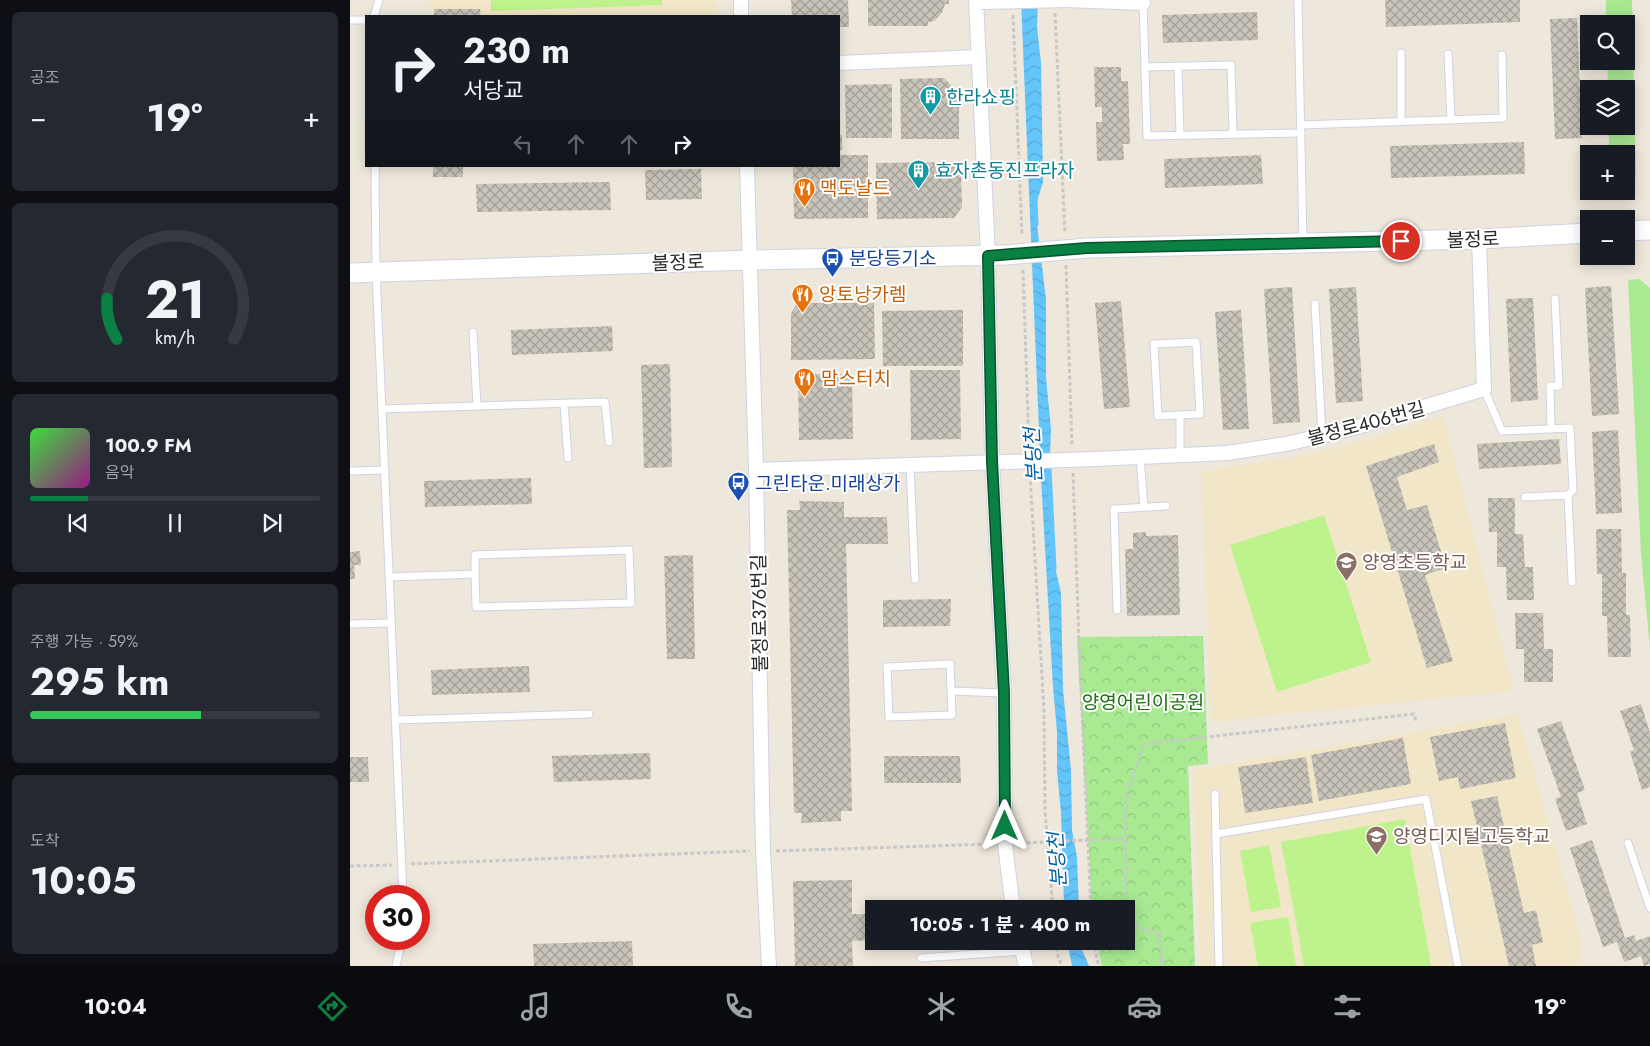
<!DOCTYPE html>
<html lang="ko">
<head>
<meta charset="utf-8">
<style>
  body { margin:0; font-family:Jost,"Noto Sans KR",sans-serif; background:#242831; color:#f1f3f6; height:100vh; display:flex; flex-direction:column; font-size:19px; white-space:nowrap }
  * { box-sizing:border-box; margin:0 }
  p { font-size:16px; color:#9ea1a6 }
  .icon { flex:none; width:28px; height:28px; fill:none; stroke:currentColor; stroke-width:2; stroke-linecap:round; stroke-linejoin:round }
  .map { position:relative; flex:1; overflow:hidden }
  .panel { display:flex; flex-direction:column; gap:12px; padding:12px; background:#0d0f14; width:350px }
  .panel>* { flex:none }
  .hud { position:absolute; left:15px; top:15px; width:475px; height:152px; border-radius:0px; box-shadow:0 2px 12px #0003; background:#171b24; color:#f1f3f6; overflow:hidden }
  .tools { position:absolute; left:1230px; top:15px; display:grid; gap:10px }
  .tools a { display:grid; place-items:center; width:55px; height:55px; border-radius:0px; background:#171b24; box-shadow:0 2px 12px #0003; font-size:25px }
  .speed { position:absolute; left:15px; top:885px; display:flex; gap:10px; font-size:25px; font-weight:700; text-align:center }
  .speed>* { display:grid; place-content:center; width:65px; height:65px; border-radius:50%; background:#171b24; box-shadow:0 2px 12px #0003; line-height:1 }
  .speed .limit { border:8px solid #d22; background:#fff; color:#111 }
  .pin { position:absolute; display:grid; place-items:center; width:42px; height:42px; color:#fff; margin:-21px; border:2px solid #fff; border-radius:50%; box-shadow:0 1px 5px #0007 }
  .me { position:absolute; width:55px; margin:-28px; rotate:0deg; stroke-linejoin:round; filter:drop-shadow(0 0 4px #0008) }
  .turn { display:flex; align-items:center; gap:18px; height:105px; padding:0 15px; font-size:22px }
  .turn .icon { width:65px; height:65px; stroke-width:2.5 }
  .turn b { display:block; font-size:35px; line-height:42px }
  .lanes { display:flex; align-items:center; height:48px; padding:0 15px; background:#0003; justify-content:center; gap:25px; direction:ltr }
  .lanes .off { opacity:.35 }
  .big { font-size:38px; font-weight:700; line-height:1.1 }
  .panel .tile { flex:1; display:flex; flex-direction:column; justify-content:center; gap:8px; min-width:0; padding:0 18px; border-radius:8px; background:#242831 }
  .panel .dial { align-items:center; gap:0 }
  .dial svg { height:130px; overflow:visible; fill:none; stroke:#363941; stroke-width:7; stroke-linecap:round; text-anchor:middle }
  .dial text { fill:#f1f3f6; stroke:none }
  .song { display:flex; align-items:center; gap:15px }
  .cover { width:60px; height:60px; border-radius:8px; background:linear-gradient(135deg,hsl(120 70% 55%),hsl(310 70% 35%)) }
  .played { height:5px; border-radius:2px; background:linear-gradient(90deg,#0b8043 20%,#363941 20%) }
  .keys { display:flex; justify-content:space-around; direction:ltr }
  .heat { display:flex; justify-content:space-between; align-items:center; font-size:28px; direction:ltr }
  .charge { height:8px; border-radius:4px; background:linear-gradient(90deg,#34c759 59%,#363941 0) }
  .trip { position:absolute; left:515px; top:900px; width:270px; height:50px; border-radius:0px; background:#171b24; box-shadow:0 2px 12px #0003; font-weight:700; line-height:50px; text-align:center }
  .tabs { display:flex; height:80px; justify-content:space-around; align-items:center; background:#090b0e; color:#9ea1a6 }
  .tabs .icon { width:35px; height:35px }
  .tabs .selected { color:#0b8043 }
  .tabs b { font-size:22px; color:#f1f3f6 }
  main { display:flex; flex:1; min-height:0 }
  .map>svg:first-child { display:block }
</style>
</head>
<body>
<main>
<section class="panel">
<div class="tile"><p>공조</p>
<div class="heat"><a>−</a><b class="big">19°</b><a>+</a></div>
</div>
<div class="tile dial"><svg viewBox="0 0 100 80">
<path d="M14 69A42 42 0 1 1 86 69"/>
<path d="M14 69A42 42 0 0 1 8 44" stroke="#0b8043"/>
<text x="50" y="56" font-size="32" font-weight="700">21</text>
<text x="50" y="72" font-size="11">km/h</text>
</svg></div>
<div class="tile">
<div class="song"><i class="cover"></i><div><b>100.9 FM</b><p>음악</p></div></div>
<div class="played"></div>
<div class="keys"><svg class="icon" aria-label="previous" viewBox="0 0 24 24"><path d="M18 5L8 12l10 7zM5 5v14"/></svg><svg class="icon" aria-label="pause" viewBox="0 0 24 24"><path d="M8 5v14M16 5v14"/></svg><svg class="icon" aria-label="next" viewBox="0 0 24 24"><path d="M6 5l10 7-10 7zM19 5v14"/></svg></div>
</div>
<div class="tile"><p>주행 가능 · 59%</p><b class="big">295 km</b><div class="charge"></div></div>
<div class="tile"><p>도착</p><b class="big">10:05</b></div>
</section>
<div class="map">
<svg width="1300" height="966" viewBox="0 0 1300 966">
  <defs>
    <pattern id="park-crowns" width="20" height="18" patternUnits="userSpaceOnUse" patternTransform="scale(1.25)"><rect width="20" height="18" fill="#a8e992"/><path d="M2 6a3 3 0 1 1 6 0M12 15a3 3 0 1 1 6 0" fill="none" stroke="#91c87e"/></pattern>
    <pattern id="water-waves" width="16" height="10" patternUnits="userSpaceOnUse" patternTransform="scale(1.25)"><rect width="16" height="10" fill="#64c5fa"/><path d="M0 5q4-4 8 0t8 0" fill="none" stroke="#57a9d6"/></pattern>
    <pattern id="building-cross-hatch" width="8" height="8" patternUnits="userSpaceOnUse" patternTransform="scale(1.25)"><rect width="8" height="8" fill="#c9c4ba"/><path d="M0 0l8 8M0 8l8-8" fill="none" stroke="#a39f97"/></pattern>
  </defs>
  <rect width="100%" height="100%" fill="#eee7db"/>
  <g fill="#f1e7c8">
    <path d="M 80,0 L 366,0 L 367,16 L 81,16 Z"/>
    <path d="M 1093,416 L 1164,691 L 861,722 L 851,471 L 940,458 L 981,449 L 1029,436 Z"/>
    <path d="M 1168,714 L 1231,939 L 1231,966 L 850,966 L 843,770 Z"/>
  </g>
  <g fill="#a8e992">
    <path d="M 1256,0 L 1282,0 L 1286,176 L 1274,197 L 1260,198 L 1260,191 L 1276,191 L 1276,154 L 1259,154 L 1259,126 L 1276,126 L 1276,89 L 1258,89 L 1257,61 L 1276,61 L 1276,24 L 1256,24 Z"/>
    <path d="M 1289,279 L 1300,288 L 1300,649 L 1291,553 L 1278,280 Z"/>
  </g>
  <path fill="url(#park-crowns)" d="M 853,636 L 858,764 L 838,766 L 845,966 L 752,966 L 746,941 L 776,941 L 776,909 L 742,909 L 727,637 Z"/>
  <g fill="#bef28c">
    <path d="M 141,0 L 312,0 L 312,5 L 141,11 Z"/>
    <path d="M 974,515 L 1021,662 L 927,692 L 880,545 Z"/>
    <path d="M 1055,819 L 1081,966 L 954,966 L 931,842 Z"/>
    <path d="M 919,845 L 931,907 L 901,912 L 890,851 Z"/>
    <path d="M 938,917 L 946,966 L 908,966 L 900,923 Z"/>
  </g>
  <g fill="url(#water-waves)">
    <path d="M 671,0 L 688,0 L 687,27 L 691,63 L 693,182 L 685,208 L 696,299 L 696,378 L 701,429 L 699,480 L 701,550 L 711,593 L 713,690 L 721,770 L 722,830 L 727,857 L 729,909 L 714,909 L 714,904 L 711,812 L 707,771 L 707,732 L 703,687 L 691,478 Z"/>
    <path d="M 717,941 L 730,941 L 730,945 L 739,966 L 722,966 Z"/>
  </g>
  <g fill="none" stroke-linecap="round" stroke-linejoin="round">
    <g stroke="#64c5fa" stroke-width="5">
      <path d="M 685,200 L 686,224"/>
      <path d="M 699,468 L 704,569"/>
    </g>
  </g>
  <g fill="url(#building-cross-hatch)">
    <path d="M 441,0 L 498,0 L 499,27 L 489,27 L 489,16 L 442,16 Z"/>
    <path d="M 518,0 L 599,0 L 599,4 L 595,4 L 592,13 L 584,21 L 578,22 L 578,26 L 518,26 Z"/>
    <path d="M 1035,0 L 1170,0 L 1170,22 L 1036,27 Z"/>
    <path d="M 84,9 L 130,9 L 131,16 L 84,16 Z"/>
    <path d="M 907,12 L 908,40 L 813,43 L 812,15 Z"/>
    <path d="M 1227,18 L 1232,138 L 1205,139 L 1200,19 Z"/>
    <path d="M 744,67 L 771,67 L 771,81 L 778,81 L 780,144 L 773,144 L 774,160 L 747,161 L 746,122 L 752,122 L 752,107 L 745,107 Z"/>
    <path d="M 594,78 L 609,93 L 609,139 L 551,139 L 550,79 Z"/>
    <path d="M 542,84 L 542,138 L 496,138 L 495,85 Z"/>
    <rect x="489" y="135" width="3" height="15"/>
    <path d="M 1174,142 L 1175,174 L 1041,178 L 1040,146 Z"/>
    <path d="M 489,155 L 518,155 L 518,218 L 444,219 L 443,166 L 489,166 Z"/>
    <path d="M 911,155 L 913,184 L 815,188 L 814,159 Z"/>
    <path d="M 605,162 L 611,171 L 612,207 L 604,218 L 527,219 L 526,163 Z"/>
    <rect x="83" y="166" width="30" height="11"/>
    <path d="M 351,169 L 352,199 L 296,200 L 295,170 Z"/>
    <path d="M 260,182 L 261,210 L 127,212 L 126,184 Z"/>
    <path d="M 1261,286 L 1269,414 L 1242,416 L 1235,288 Z"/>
    <path d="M 942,287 L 950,422 L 923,424 L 914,289 Z"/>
    <path d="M 1006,287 L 1013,401 L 986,403 L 979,289 Z"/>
    <path d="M 1183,298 L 1188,400 L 1161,402 L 1156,299 Z"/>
    <path d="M 771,301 L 780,407 L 754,409 L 745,303 Z"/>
    <path d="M 447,303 L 524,303 L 525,359 L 441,360 L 441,313 Z"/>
    <path d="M 613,310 L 613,366 L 533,366 L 532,311 Z"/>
    <path d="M 891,310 L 899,429 L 873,430 L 865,312 Z"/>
    <path d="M 262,326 L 263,351 L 162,355 L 161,330 Z"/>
    <path d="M 320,364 L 322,467 L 294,468 L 291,365 Z"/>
    <path d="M 560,370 L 610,370 L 611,439 L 561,440 Z"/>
    <path d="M 448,374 L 502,374 L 503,439 L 449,440 Z"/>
    <path d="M 1268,430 L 1272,513 L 1246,514 L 1242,432 Z"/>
    <path d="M 1209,439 L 1211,464 L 1129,469 L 1127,444 Z"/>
    <path d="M 1084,444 L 1089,462 L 1047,477 L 1057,510 L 1077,505 L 1096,568 L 1075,575 L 1103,661 L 1077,668 L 1016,466 Z"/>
    <path d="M 181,478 L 182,504 L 75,507 L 74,481 Z"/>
    <path d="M 1138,498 L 1165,498 L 1165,534 L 1173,534 L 1175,567 L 1183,567 L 1184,600 L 1157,600 L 1156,567 L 1147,567 L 1147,532 L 1139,532 Z"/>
    <path d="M 449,501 L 494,502 L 494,517 L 537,517 L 538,544 L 496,544 L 502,811 L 491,811 L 491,821 L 451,823 L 452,813 L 444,813 L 437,510 L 450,510 Z"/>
    <path d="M 1246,529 L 1271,529 L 1272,573 L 1276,573 L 1276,615 L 1280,615 L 1281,657 L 1258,657 L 1257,616 L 1252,616 L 1252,574 L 1247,574 Z"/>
    <path d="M 796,532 L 796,536 L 828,535 L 830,615 L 777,616 L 775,549 L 783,549 L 783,533 Z"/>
    <path d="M 10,551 L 11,565 L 4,565 L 5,579 L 0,579 L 0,552 Z"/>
    <path d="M 343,555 L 345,659 L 317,659 L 314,556 Z"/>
    <path d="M 601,599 L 600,626 L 533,627 L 533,600 Z"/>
    <path d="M 1165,613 L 1193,613 L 1194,649 L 1203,649 L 1203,682 L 1174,682 L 1174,649 L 1166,649 Z"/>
    <path d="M 179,666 L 180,692 L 82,695 L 81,670 Z"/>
    <path d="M 1291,704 L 1300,733 L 1300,787 L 1292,790 L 1280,752 L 1284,750 L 1270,711 Z"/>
    <path d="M 1211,721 L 1235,790 L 1227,793 L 1237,824 L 1216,831 L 1205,799 L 1211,797 L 1187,729 Z"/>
    <path d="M 1155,723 L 1166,778 L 1110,789 L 1108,777 L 1089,781 L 1080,737 Z"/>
    <path d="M 1053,738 L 1061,784 L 969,801 L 961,755 Z"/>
    <path d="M 300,753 L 301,779 L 204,782 L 202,756 Z"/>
    <path d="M 534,756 L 610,756 L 611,783 L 534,783 Z"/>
    <path d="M 0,757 L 18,757 L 19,782 L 0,782 Z"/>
    <path d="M 956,757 L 963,803 L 895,813 L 888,767 Z"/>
    <path d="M 1147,796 L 1174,913 L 1186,910 L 1193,942 L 1182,945 L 1186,966 L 1159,966 L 1121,801 Z"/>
    <path d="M 1242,840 L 1275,938 L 1284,935 L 1286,941 L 1300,936 L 1300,964 L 1294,966 L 1291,956 L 1274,962 L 1267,942 L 1253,947 L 1220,848 Z"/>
    <path d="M 502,880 L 502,914 L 524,914 L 524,940 L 502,941 L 503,966 L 445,966 L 443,881 Z"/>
    <path d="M 282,941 L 283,966 L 184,966 L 183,944 Z"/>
  </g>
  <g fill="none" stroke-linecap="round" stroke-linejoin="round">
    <defs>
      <g id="lane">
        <path d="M 793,0 L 797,136 L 951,133"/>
        <path d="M 948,0 L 953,242"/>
        <path d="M 24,16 L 29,0"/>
        <path d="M 0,20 L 16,20"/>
        <path d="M 1051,53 L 1051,121"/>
        <path d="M 1098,54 L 1101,119"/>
        <path d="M 828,66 L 830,135"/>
        <path d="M 795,67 L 881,65 L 883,134"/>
        <path d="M 951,125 L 1153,118 L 1152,55"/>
        <path d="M 25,166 L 26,272 L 53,896"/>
        <path d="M 965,304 L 972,436"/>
        <path d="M 123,332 L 127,406"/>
        <path d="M 846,342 L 850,414 L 808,416 L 804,344 Z"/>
        <path d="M 1134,389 L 1152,431 L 1220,428 L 1223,490 L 1218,495 L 1222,582"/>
        <path d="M 214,404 L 218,458"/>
        <path d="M 32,409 L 255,402 L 259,442"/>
        <path d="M 830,415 L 830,455"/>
        <path d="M 1201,429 L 1200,386 L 1209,386 L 1205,299"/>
        <path d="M 790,457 L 794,507"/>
        <path d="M 560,465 L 565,579"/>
        <path d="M 0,471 L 35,470"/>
        <path d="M 1175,497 L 1218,495"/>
        <path d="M 39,577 L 125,574 L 125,555 L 279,550 L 281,603 L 126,607 L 125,574"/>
        <path d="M 767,610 L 764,509 L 816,506"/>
        <path d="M 0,624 L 41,623"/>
        <path d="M 601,691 L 602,715 L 539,717 L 537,667 L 600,664 L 601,691 L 654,693"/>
        <path d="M 45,720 L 239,714"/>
        <path d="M 865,794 L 869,966"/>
        <path d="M 866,834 L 1076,799 L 1108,966"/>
        <path d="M 1278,843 L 1300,908"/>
        <path d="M 571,958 L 672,951"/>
        <path d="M 46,966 L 52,939"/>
      </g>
      <g id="street">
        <path d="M 391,0 L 391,16"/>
        <path d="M 626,0 L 638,256 L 642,461 L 654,693 L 655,844 L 663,909"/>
        <path d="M 716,0 L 793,3"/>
        <path d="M 489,63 L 629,57"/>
        <path d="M 397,166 L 406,470 L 413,851 L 419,966"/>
        <path d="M 746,459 L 877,453 L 936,444 L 1004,428 L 1134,389 L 1129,239"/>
        <path d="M 406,470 L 652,462"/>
        <path d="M 670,941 L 676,966"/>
      </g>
      <g id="secondary">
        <path d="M 1276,231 L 1300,230"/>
        <path d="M 737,248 L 1129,239 L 1239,233"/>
        <path d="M 0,273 L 400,260 L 656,255"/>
      </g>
    </defs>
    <use href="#lane" stroke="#d0d2e4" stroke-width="9"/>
    <use href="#street" stroke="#d0d2e4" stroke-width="16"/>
    <use href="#secondary" stroke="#d0d2e4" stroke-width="21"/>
    <g stroke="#c8c8c8" stroke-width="3" stroke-dasharray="4 2.5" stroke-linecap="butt">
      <path d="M 705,13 L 715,234"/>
      <path d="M 663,15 L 672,236"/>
      <path d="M 716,265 L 722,447"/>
      <path d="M 673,270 L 679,446"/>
      <path d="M 723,473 L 730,670 L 741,909"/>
      <path d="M 680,475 L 694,711 L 695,810 L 703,909"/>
      <path d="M 763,839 L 776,839"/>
      <path d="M 426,851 L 642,844"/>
      <path d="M 61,864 L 400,851"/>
      <path d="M 0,866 L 42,865"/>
      <path d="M 776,909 L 776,806 L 778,790 L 794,744 L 1064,714 L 1066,722"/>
      <path d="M 776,916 C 787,929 793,931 809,932 L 812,966"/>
      <path d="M 706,941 L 708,956 L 712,966"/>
      <path d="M 743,941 L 749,966"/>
    </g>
    <use href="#lane" stroke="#fff" stroke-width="7"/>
    <use href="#street" stroke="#fff" stroke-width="14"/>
    <use href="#secondary" stroke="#fff" stroke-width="19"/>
    <defs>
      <g id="street-bridge">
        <path d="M 631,2 L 716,0"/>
        <path d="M 657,462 L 746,459"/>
      </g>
      <path id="secondary-bridge" d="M 656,255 L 737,248"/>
    </defs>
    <use href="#street-bridge" stroke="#d0d2e4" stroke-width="16" stroke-linecap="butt"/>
    <use href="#secondary-bridge" stroke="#d0d2e4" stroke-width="21" stroke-linecap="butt"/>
    <path stroke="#c8c8c8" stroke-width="3" stroke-dasharray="4 2.5" stroke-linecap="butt" d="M 670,843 L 763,839"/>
    <use href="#street-bridge" stroke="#fff" stroke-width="14"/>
    <use href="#secondary-bridge" stroke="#fff" stroke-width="19"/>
  </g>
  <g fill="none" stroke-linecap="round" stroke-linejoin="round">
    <defs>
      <path id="route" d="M 655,826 L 654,693 L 642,461 L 638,256 L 737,248 L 1051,241"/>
    </defs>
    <use href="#route" stroke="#07532c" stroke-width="12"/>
    <use href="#route" stroke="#0b8043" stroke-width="9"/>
  </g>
  <defs>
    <symbol id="building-pin" viewBox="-11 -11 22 30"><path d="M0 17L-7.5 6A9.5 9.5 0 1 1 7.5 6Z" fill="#0f9aa8" stroke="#fff"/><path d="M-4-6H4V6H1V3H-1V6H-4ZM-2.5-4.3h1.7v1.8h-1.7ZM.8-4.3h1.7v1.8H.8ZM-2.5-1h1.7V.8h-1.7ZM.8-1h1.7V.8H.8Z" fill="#fff"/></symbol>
    <symbol id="restaurant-pin" viewBox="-11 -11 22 30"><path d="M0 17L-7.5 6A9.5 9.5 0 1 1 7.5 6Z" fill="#e8710a" stroke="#fff"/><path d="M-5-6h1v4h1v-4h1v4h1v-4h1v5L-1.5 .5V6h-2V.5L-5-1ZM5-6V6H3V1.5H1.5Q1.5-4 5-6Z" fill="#fff"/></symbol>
    <symbol id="bus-pin" viewBox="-11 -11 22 30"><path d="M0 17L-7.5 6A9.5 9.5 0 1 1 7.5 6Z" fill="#1a4fb4" stroke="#fff"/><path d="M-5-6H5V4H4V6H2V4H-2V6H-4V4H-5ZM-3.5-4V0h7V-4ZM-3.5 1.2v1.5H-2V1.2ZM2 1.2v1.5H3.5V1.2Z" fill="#fff"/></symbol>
    <symbol id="school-pin" viewBox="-11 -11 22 30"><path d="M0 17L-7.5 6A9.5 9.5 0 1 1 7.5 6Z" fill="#8d6e63" stroke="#fff"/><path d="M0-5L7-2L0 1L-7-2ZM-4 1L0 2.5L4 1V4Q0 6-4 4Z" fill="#fff"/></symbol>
  </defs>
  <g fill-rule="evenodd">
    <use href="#building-pin" x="568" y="84" width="25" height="34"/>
    <use href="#building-pin" x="556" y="158" width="25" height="34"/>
    <use href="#restaurant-pin" x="442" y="176" width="25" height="34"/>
    <use href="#bus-pin" x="470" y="246" width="25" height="34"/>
    <use href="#restaurant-pin" x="440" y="282" width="25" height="34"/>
    <use href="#restaurant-pin" x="442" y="366" width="25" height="34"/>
    <use href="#bus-pin" x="376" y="470" width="25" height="34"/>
    <use href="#school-pin" x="984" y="550" width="25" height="34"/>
    <use href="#school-pin" x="1014" y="824" width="25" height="34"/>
  </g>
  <g text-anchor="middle" stroke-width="4" stroke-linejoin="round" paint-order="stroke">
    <g font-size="19" fill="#0d838f" stroke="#fff" text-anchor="start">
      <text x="596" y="104">한라쇼핑</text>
      <text x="585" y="177">효자촌동진프라자</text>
    </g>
    <g font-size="19" fill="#c56008" stroke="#fff" text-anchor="start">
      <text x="470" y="195">맥도날드</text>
      <text x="469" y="301">앙토낭카렘</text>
      <text x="471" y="385">맘스터치</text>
    </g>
    <g font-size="19" fill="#2a2a2a" stroke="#fff">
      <text transform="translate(1123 239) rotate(-2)" y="7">불정로</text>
      <text transform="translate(328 262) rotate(-2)" y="7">불정로</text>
      <text transform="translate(1016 423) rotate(-15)" y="7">불정로406번길</text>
      <text transform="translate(409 613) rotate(-91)" y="7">불정로376번길</text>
    </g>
    <g font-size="19" fill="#164399" stroke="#fff" text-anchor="start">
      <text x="499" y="265">분당등기소</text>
      <text x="405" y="490">그린타운.미래상가</text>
    </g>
    <g font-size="19" fill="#785e54" stroke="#fff" text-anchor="start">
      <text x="1012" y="569">양영초등학교</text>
      <text x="1043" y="843">양영디지털고등학교</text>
    </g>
    <g font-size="19" fill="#1e6e13" stroke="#fff">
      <text x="793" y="709">양영어린이공원</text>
    </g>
    <g font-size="20" font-style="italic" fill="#0160a7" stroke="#fff">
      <text transform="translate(683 455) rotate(-93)" y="7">분당천</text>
      <text transform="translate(707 860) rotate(-94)" y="7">분당천</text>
    </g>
  </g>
</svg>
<div class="tools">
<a><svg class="icon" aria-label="search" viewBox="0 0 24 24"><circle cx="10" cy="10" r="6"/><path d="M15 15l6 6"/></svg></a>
<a><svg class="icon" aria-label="layers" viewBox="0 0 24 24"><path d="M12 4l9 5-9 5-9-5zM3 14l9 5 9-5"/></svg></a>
<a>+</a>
<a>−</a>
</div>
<div class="speed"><div class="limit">30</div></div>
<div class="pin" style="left:1051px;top:241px;background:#d93025"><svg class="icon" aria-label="arrive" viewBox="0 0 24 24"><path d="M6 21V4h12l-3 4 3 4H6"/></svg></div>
<svg class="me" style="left:655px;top:826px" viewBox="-20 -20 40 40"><path d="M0-17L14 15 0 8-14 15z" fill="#0b8043" stroke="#fff" stroke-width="4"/></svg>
<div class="trip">10:05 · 1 분 · 400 m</div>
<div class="hud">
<div class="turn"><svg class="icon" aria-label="right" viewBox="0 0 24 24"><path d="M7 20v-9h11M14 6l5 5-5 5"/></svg><div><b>230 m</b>서당교</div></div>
<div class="lanes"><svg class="icon off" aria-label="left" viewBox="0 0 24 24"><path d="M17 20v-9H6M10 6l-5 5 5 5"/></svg><svg class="icon off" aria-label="ahead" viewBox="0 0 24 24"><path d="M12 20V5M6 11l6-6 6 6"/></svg><svg class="icon off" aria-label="ahead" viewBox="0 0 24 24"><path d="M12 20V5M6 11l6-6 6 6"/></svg><svg class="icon" aria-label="right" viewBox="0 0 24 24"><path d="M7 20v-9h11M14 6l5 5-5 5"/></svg></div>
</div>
</div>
</main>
<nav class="tabs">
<b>10:04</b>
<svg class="icon selected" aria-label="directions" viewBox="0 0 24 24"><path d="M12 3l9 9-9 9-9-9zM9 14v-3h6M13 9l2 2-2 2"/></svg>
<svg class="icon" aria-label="music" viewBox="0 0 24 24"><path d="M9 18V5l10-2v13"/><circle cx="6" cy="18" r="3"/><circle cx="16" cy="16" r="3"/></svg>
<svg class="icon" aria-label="phone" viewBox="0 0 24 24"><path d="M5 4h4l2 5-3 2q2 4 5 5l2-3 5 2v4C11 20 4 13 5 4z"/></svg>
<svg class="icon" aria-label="climate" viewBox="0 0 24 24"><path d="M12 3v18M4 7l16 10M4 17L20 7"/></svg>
<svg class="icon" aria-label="car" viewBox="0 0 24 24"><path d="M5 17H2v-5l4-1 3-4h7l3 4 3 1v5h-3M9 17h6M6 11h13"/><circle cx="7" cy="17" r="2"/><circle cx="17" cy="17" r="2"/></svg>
<svg class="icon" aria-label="filters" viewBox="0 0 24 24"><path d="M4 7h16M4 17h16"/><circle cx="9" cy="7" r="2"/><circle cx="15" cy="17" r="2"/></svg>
<b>19°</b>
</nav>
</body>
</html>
